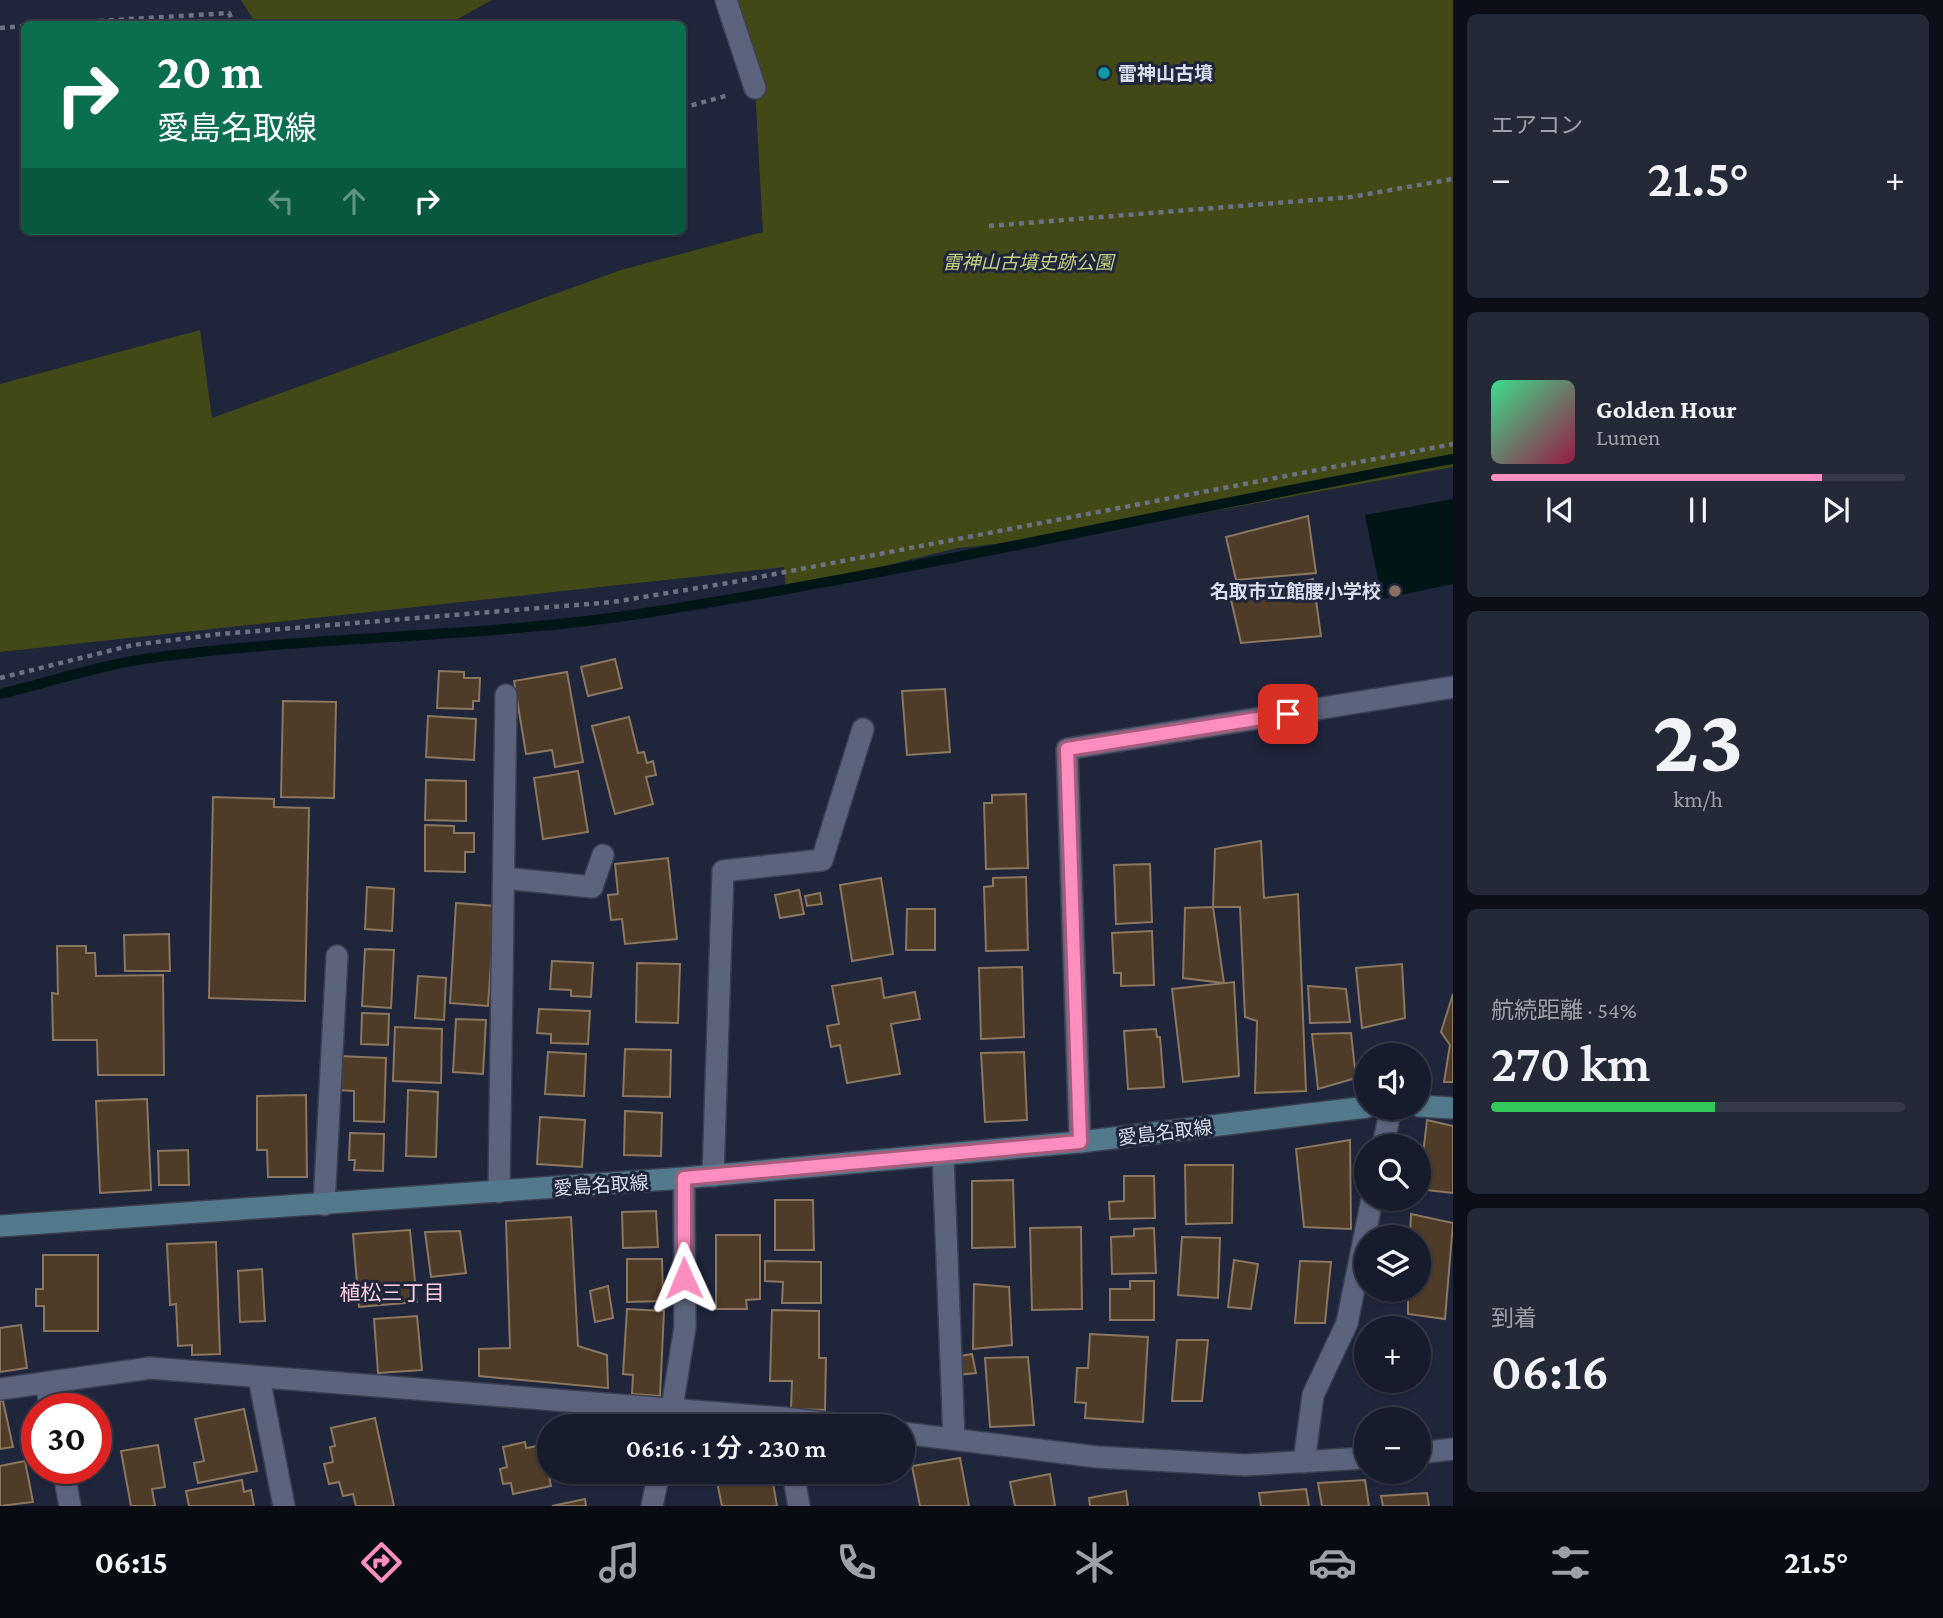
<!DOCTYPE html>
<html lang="ja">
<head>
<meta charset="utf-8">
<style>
  body { margin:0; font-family:"Crimson Pro","Noto Sans JP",serif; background:#242938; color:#f1f3f6; height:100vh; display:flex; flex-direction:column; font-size:26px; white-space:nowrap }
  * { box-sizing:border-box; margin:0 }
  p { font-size:23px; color:#9ea1a9 }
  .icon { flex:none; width:38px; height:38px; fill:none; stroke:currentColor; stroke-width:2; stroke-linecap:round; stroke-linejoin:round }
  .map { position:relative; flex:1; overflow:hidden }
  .drawer { display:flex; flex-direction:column; gap:14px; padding:14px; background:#0d0f18; width:490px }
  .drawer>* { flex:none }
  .hud { position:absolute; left:21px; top:21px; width:665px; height:214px; border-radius:10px; box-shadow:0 2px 5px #0004,0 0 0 2px #363a48; background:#0b6e4f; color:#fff; overflow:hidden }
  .fabs { position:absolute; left:1354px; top:1043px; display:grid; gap:14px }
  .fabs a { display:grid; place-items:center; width:77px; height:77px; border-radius:50%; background:#171c2c; box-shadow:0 2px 5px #0004,0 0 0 2px #363a48; font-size:35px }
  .speed { position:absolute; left:21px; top:1393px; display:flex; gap:14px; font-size:35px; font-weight:700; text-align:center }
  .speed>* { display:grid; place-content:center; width:91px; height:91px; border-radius:50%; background:#171c2c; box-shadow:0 2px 5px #0004,0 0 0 2px #363a48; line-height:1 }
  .speed .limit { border:10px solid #d22; background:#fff; color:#111 }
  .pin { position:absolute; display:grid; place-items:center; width:60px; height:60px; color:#fff; margin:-30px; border-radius:14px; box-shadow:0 4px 10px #0006 }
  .me { position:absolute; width:77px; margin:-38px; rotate:359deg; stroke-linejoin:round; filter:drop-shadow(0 0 5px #0008) }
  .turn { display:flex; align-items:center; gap:24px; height:147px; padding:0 21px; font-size:32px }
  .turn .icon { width:91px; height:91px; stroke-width:2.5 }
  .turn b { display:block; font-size:49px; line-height:60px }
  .lanes { display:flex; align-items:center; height:66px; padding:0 21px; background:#0003; justify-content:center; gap:35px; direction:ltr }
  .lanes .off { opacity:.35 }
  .big { font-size:52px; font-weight:600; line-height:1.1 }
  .drawer .tile { flex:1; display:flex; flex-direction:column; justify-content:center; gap:10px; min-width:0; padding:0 24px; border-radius:10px; background:#242938 }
  .drawer .dial { align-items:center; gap:0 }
  .dial b { font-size:91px; line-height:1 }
  .song { display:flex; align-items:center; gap:21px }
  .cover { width:84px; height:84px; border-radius:10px; background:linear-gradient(135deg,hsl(150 70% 55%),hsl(340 70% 35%)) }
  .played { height:7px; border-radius:4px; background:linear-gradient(90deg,#fd8ebf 80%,#363a48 80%) }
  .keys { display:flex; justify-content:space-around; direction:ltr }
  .heat { display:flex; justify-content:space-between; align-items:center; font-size:38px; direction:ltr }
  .charge { height:10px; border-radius:5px; background:linear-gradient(90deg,#34c759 54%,#363a48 0) }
  .trip { position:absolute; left:537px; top:1414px; width:378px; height:70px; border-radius:35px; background:#171c2c; box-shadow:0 2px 5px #0004,0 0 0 2px #363a48; font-weight:600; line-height:70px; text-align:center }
  .dock { display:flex; height:112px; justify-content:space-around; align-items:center; background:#090b12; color:#9ea1a9 }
  .dock .icon { width:49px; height:49px }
  .dock .active { color:#fd8ebf }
  .dock b { font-size:32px; color:#f1f3f6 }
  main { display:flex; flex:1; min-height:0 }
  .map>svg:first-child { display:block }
</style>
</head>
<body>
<main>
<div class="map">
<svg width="1453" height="1506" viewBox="0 0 1453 1506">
  <rect width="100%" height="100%" fill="#1f253b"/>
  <g fill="#434817">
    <path d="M 241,0 L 492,0 L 449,24 L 256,24 Z"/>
    <path d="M 731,0 L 1453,0 L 1453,467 L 1088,534 L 958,548 L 786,590 L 784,567 L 0,652 L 0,384 L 200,330 L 212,418 L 621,270 L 763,232 L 755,88 Z"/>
  </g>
  <path fill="#011517" d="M 1453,499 L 1453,584 L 1382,599 L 1365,515 Z"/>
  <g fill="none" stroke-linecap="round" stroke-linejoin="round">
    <path stroke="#011517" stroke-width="10" d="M 0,694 C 47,683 96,666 144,659 C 310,635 479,639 645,613 C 916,571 1184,508 1453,459"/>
  </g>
  <g fill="#4f3c28" stroke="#8b7660" stroke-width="2">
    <path d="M 1308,516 L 1316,573 L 1236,580 L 1226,537 Z"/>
    <path d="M 1313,579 L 1321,636 L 1241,643 L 1231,600 Z"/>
    <path d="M 615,659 L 622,688 L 588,696 L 581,667 Z"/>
    <path d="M 439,671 L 464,672 L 464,678 L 480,678 L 479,701 L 473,701 L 473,709 L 437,708 Z"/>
    <path d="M 567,672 L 583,762 L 555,767 L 552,750 L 526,754 L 514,681 Z"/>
    <path d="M 945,689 L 950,752 L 907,755 L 902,691 Z"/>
    <path d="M 283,701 L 336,702 L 334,798 L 281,797 Z"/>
    <path d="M 428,716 L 476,719 L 474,760 L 426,757 Z"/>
    <path d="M 629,717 L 638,753 L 644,752 L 647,763 L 653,761 L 656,775 L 646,777 L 653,804 L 615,814 L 592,726 Z"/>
    <path d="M 578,771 L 588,832 L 543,839 L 534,778 Z"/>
    <path d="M 426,780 L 466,781 L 466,821 L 425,820 Z"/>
    <path d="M 1026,794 L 1028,868 L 986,869 L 984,803 L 992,803 L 992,795 Z"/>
    <path d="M 213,797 L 274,799 L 274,807 L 309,808 L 305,1001 L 209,998 Z"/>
    <path d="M 425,825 L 454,826 L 454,833 L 474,833 L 474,852 L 465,852 L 465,872 L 425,871 Z"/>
    <path d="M 1261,841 L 1264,898 L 1298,894 L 1306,1091 L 1255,1093 L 1257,1021 L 1245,1017 L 1240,907 L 1213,907 L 1215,849 Z"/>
    <path d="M 668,858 L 677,939 L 625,944 L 622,919 L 611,920 L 608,895 L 618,894 L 615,864 Z"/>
    <path d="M 1150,864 L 1152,922 L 1116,924 L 1114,865 Z"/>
    <path d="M 1026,877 L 1028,950 L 986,951 L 984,887 L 993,886 L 993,878 Z"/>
    <path d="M 881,878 L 893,954 L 852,961 L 840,885 Z"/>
    <path d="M 367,887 L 394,889 L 392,931 L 365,929 Z"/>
    <path d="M 799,890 L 804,914 L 780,918 L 775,895 Z"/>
    <path d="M 820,893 L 822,904 L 807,906 L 805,896 Z"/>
    <path d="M 456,903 L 495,906 L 488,1006 L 450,1003 Z"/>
    <path d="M 1213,907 L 1224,983 L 1183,978 L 1185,908 Z"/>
    <path d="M 907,909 L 935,909 L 935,950 L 906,950 Z"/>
    <path d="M 1152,931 L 1154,985 L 1121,986 L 1121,973 L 1114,973 L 1112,933 Z"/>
    <path d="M 169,934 L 170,971 L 125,971 L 124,935 Z"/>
    <path d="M 57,946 L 86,946 L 86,953 L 95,953 L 96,976 L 163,975 L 164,1075 L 98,1075 L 97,1040 L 53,1040 L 52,993 L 58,994 Z"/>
    <path d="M 365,949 L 394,950 L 391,1008 L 362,1006 Z"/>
    <path d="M 552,961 L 593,963 L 591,997 L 571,996 L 571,990 L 550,989 Z"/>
    <path d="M 637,963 L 680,964 L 678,1023 L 636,1022 Z"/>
    <path d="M 1402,964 L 1405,1018 L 1362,1028 L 1356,968 Z"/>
    <path d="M 1022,967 L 1024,1037 L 981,1039 L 979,968 Z"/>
    <path d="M 418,976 L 446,978 L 444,1020 L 415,1018 Z"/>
    <path d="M 881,978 L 884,998 L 915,992 L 920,1019 L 891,1024 L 900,1074 L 847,1083 L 840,1045 L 831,1047 L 827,1026 L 839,1024 L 832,986 Z"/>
    <path d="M 1234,982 L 1239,1076 L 1183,1082 L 1172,989 Z"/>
    <path d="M 1308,986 L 1346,989 L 1350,1022 L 1310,1023 Z"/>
    <path d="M 1453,994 L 1453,1082 L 1444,1082 L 1450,1045 L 1441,1032 Z"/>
    <path d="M 539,1009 L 590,1011 L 588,1044 L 551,1043 L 551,1034 L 537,1033 Z"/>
    <path d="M 362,1013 L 389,1014 L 388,1045 L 361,1044 Z"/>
    <path d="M 456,1019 L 486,1020 L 483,1074 L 453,1072 Z"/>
    <path d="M 395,1027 L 442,1029 L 441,1083 L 393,1081 Z"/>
    <path d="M 1156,1029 L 1157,1037 L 1160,1037 L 1164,1087 L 1128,1089 L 1124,1031 Z"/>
    <path d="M 1351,1033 L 1356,1078 L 1318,1089 L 1312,1034 Z"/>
    <path d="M 625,1049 L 671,1050 L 670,1097 L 623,1096 Z"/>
    <path d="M 548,1052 L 586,1054 L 584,1096 L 545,1094 Z"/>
    <path d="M 1024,1052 L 1027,1120 L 985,1122 L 981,1053 Z"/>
    <path d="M 339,1056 L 386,1058 L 384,1122 L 354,1121 L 354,1091 L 339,1090 Z"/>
    <path d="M 408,1090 L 438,1092 L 436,1157 L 406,1156 Z"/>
    <path d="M 306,1095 L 307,1177 L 268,1177 L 267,1150 L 257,1150 L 257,1096 Z"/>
    <path d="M 147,1099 L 151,1190 L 100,1193 L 96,1101 Z"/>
    <path d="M 625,1111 L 662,1113 L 661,1156 L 624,1155 Z"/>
    <path d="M 540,1117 L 585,1120 L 582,1167 L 537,1164 Z"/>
    <path d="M 1427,1120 L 1453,1126 L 1453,1193 L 1419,1189 Z"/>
    <path d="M 350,1133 L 384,1134 L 383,1171 L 354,1170 L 355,1160 L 349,1160 Z"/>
    <path d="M 1350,1140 L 1351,1229 L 1304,1227 L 1296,1149 Z"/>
    <path d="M 188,1150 L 189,1185 L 159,1185 L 158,1151 Z"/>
    <path d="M 1185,1165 L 1233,1165 L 1232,1223 L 1186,1224 Z"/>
    <path d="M 1124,1176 L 1154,1176 L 1155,1218 L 1110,1219 L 1109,1202 L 1124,1201 Z"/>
    <path d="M 1013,1180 L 1015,1247 L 972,1248 L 972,1181 Z"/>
    <path d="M 775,1200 L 813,1200 L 814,1250 L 775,1250 Z"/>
    <path d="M 656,1211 L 658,1247 L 623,1248 L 622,1212 Z"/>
    <path d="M 1411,1214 L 1453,1223 L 1445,1319 L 1408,1314 L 1408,1290 L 1419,1290 L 1419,1237 L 1410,1237 Z"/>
    <path d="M 571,1217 L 578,1346 L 607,1355 L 608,1388 L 479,1376 L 479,1349 L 510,1348 L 506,1221 Z"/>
    <path d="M 1081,1227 L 1082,1309 L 1032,1310 L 1030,1228 Z"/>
    <path d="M 1154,1228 L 1156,1273 L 1112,1274 L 1111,1237 L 1134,1236 L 1134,1229 Z"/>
    <path d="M 410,1230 L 417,1302 L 359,1307 L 353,1234 Z"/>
    <path d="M 460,1231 L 466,1273 L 431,1277 L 425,1232 Z"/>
    <path d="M 716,1235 L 760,1235 L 760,1299 L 746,1300 L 747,1309 L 716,1309 Z"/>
    <path d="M 1182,1237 L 1220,1238 L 1218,1298 L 1178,1295 Z"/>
    <path d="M 216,1242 L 220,1354 L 192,1355 L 192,1345 L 178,1346 L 176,1304 L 170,1305 L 167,1244 Z"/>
    <path d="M 43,1255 L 98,1255 L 98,1331 L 44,1331 L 44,1306 L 36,1306 L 36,1289 L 43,1289 Z"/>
    <path d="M 627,1259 L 662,1259 L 663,1301 L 627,1302 Z"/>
    <path d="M 1234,1260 L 1258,1264 L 1251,1309 L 1228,1307 Z"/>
    <path d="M 765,1261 L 821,1262 L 821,1303 L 782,1303 L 783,1282 L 765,1281 Z"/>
    <path d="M 1300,1261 L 1331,1262 L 1325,1323 L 1295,1323 Z"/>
    <path d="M 262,1269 L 265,1321 L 240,1322 L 238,1271 Z"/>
    <path d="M 1130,1281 L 1154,1281 L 1154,1320 L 1110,1320 L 1110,1289 L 1130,1289 Z"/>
    <path d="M 974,1284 L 1009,1287 L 1012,1345 L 973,1349 Z"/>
    <path d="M 608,1286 L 613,1318 L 595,1322 L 590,1291 Z"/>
    <path d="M 627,1309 L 664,1311 L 660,1396 L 632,1394 L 633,1375 L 623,1374 Z"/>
    <path d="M 772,1310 L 819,1311 L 819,1358 L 826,1358 L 825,1410 L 791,1409 L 792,1381 L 770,1381 Z"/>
    <path d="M 417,1316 L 422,1370 L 378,1373 L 374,1319 Z"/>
    <path d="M 21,1325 L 27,1368 L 0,1372 L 0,1328 Z"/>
    <path d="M 1364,1328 L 1367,1329 L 1367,1353 L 1360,1352 Z"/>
    <path d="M 1090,1334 L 1148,1337 L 1143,1422 L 1085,1418 L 1086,1403 L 1075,1402 L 1077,1368 L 1088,1368 Z"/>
    <path d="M 1177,1340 L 1208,1340 L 1202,1401 L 1172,1401 Z"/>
    <path d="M 972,1354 L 976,1373 L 957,1375 L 960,1356 Z"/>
    <path d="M 1028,1357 L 1034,1425 L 990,1427 L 985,1358 Z"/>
    <path d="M 0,1401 L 3,1401 L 13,1447 L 0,1449 Z"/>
    <path d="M 244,1409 L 257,1471 L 198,1483 L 194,1463 L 204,1461 L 195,1419 Z"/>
    <path d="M 375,1418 L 394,1506 L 356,1506 L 353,1494 L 343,1496 L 339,1482 L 329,1484 L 324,1464 L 333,1462 L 330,1447 L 335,1446 L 331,1428 Z"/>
    <path d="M 525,1442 L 526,1448 L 543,1445 L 551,1486 L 513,1494 L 511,1483 L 503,1484 L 500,1469 L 507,1467 L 503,1447 Z"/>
    <path d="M 158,1445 L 165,1487 L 152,1489 L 155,1506 L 131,1506 L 121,1451 Z"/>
    <path d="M 960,1458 L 969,1506 L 920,1506 L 912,1466 Z"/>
    <path d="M 25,1461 L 33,1502 L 0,1506 L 0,1466 Z"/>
    <path d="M 731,1472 L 771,1472 L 777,1506 L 722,1506 L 717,1482 L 732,1480 Z"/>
    <path d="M 1050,1474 L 1055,1506 L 1015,1506 L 1010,1482 Z"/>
    <path d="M 242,1480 L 244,1492 L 251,1490 L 254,1506 L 189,1506 L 186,1491 Z"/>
    <path d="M 1365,1480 L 1369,1506 L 1322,1506 L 1318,1483 Z"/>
    <path d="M 1306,1489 L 1309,1506 L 1261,1506 L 1259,1493 Z"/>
    <path d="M 1126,1491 L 1128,1506 L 1090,1506 L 1089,1498 Z"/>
    <path d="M 1427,1493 L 1429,1506 L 1383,1506 L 1381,1496 Z"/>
    <path d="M 585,1499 L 586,1506 L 552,1506 Z"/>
  </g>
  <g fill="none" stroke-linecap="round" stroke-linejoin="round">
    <defs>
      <g id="street">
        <path d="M 726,0 L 755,88"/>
        <path d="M 504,878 L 592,887 L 603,855"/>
        <path d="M 1080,1142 L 1067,749 L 1453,687"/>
        <path d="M 1383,1146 L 1391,1108"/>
        <path d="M 943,1155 L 954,1439"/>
        <path d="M 713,1176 L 723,871 L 822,860 L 863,729"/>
        <path d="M 499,1192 L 506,695"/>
        <path d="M 324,1205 L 337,956"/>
        <path d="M 259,1378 L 284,1506"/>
        <path d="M 46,1383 L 51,1409"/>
        <path d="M 0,1389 L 150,1368 L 784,1418 L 851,1426"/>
        <path d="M 669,1426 L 685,1327 L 684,1178"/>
        <path d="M 903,1433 L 1097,1457 L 1245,1465 L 1367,1458"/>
        <path d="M 1419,1453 L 1453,1449"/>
        <path d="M 1304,1462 L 1313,1395 L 1347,1323 L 1372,1199"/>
        <path d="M 63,1468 L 70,1506"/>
        <path d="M 793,1472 L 799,1506"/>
        <path d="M 652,1506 L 659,1472"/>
      </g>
      <g id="secondary">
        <path d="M 1419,1106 L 1453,1108"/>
        <path d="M 0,1226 L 684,1178 L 1080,1142 L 1367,1107"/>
      </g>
    </defs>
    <use href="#street" stroke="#3b3f52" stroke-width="24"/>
    <use href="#secondary" stroke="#3b3f52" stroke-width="24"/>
    <g stroke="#6c7184" stroke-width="4.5" stroke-dasharray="5 5" stroke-linecap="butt">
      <path d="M 49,24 L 229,13 L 234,24"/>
      <path d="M 0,28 L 24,26"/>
      <path d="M 682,108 L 729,95"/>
      <path d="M 989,226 L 1351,197 L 1453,179"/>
      <path d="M 0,678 L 133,645 L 220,634 L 613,602 L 728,583 L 1453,444"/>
    </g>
    <use href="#street" stroke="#5c647d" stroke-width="21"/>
    <use href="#secondary" stroke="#527a8c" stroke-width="21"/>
  </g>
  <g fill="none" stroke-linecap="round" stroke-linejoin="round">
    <defs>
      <path id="route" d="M 684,1278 L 684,1178 L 1080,1142 L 1067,749 L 1288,714"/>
    </defs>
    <use href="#route" stroke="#a45c7c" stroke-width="18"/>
    <use href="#route" stroke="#fd8ebf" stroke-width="12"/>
  </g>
  <circle fill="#0f9aa8" stroke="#1f253b" stroke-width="2.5" cx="1104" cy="73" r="7"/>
  <circle fill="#8d6e63" stroke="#1f253b" stroke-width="2.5" cx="1395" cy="591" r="7"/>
  <g text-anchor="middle" stroke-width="6" stroke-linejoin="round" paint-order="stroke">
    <g font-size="19" font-weight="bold" fill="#d9deec" stroke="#1f253b" text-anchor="start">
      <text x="1118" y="80">雷神山古墳</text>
      <text x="1381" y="598" text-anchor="end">名取市立館腰小学校</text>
    </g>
    <g font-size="19" font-style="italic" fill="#c5d080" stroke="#1f253b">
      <text x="1028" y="269">雷神山古墳史跡公園</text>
    </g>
    <g font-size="19" fill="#d9deec" stroke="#1f253b">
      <text transform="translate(1165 1132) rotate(-7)" y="7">愛島名取線</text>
      <text transform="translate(601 1185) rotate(-4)" y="7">愛島名取線</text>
    </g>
    <g font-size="21" fill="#fdcde0" stroke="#1f253b">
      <text x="392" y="1300">植松三丁目</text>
    </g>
  </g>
</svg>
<div class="fabs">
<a><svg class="icon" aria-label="sound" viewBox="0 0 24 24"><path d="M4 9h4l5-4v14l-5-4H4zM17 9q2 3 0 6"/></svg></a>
<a><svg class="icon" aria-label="search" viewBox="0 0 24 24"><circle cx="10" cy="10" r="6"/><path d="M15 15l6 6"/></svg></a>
<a><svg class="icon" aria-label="layers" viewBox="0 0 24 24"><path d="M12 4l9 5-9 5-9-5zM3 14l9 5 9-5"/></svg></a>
<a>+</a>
<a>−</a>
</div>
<div class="speed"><div class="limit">30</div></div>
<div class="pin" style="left:1288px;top:714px;background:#d93025"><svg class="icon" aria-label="arrive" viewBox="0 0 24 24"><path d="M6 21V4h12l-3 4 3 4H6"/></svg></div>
<svg class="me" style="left:684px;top:1278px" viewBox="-20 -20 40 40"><path d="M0-17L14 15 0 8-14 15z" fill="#fd8ebf" stroke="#fff" stroke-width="4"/></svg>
<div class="trip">06:16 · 1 分 · 230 m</div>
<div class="hud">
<div class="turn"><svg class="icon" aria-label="right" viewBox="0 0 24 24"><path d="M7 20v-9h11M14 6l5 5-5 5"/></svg><div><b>20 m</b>愛島名取線</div></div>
<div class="lanes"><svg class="icon off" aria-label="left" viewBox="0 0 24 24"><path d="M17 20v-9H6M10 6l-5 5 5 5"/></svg><svg class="icon off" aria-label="ahead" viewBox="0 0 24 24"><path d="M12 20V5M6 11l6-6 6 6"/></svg><svg class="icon" aria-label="right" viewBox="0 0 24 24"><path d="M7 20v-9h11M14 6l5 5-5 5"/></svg></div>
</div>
</div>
<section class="drawer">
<div class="tile"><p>エアコン</p>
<div class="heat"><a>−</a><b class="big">21.5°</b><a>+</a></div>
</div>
<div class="tile">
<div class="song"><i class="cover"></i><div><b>Golden Hour</b><p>Lumen</p></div></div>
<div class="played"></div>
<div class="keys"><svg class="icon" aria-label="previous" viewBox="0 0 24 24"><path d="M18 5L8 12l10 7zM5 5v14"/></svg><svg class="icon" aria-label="pause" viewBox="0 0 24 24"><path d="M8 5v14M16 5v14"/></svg><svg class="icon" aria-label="next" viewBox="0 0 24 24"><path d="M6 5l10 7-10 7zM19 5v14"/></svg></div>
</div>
<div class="tile dial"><b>23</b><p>km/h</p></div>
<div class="tile"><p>航続距離 · 54%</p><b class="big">270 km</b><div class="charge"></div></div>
<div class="tile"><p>到着</p><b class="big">06:16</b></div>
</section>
</main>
<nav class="dock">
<b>06:15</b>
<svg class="icon active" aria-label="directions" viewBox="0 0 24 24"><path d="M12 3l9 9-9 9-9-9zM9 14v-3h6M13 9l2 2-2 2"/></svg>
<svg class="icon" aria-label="music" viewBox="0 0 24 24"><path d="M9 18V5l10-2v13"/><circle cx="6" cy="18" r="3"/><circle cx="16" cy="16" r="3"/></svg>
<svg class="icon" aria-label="phone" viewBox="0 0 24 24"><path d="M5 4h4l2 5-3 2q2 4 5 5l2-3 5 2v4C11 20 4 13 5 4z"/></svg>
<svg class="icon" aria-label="climate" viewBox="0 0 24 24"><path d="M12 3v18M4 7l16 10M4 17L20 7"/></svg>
<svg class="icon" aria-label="car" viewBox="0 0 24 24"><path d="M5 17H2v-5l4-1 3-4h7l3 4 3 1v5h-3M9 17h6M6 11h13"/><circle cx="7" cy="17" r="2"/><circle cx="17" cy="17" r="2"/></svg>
<svg class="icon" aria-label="filters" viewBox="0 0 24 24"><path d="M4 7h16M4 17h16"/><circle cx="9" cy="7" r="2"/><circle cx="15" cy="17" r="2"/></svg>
<b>21.5°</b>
</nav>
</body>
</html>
